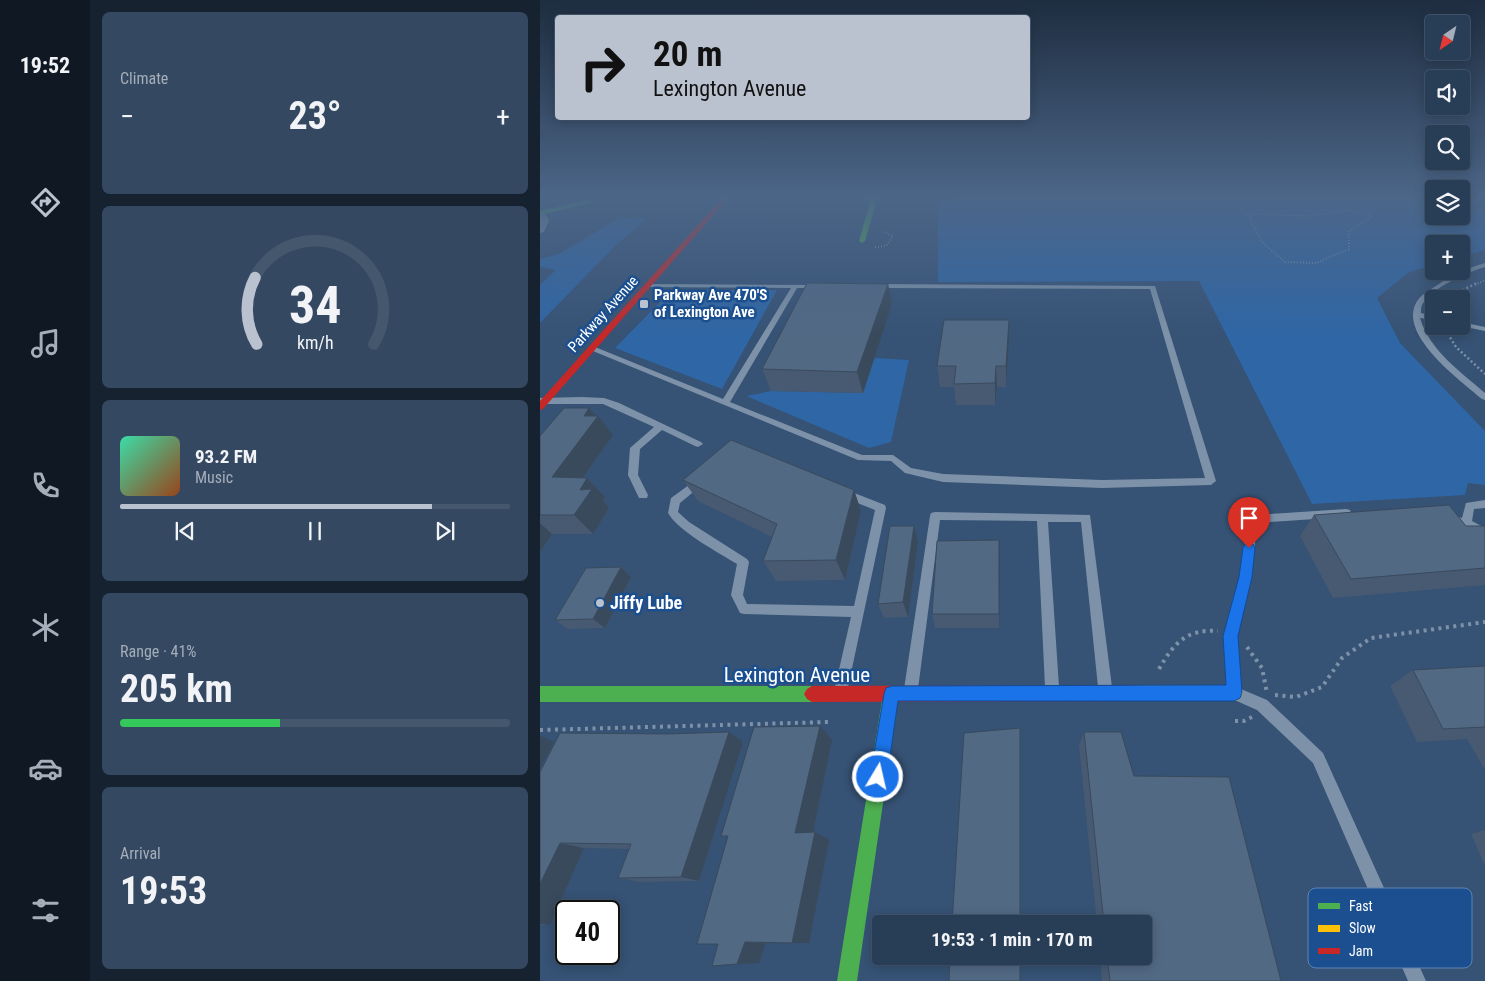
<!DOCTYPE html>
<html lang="en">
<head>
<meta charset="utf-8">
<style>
  body { margin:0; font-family:"Roboto Condensed",sans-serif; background:#344961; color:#f1f3f6; height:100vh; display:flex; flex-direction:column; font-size:19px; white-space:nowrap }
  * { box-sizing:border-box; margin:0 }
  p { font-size:16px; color:#a5aeba }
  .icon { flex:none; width:28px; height:28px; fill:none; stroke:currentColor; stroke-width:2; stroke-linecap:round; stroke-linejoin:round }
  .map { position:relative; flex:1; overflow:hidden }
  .panel { display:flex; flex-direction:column; gap:12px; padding:12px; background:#162230; width:450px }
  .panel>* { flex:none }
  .hud { position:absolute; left:15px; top:15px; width:475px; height:105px; border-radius:5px; box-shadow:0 2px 12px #0003,0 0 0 1px #44576d; background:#b9c2ce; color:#111; overflow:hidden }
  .needle { width:32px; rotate:215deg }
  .fabs { position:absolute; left:885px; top:15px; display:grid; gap:10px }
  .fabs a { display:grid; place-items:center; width:45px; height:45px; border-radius:5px; background:#283e57; box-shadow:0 2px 12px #0003,0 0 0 1px #44576d; font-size:25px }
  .speed { position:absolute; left:15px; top:900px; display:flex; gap:10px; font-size:25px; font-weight:700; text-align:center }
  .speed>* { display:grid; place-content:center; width:65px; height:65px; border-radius:50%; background:#283e57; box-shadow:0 2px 12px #0003,0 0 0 1px #44576d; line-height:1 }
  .speed .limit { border:2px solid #111; border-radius:8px; background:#fff; color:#111 }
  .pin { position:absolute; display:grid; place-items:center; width:42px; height:42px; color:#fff; margin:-51px -21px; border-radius:50% 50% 50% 0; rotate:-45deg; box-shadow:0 0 5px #0007 }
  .pin .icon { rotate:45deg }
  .me { position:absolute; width:55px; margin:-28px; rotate:9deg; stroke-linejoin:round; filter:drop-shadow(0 0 4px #0008) }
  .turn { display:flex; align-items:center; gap:18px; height:105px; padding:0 15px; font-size:22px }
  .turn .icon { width:65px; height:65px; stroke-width:2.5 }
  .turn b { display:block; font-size:35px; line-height:42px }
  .big { font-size:38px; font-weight:700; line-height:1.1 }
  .panel .widget { flex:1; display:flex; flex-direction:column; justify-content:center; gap:8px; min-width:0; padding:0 18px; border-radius:8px; background:#344961 }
  .panel .dial { align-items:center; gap:0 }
  .dial svg { height:130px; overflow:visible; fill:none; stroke:#44576d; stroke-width:7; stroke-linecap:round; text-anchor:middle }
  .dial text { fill:#f1f3f6; stroke:none }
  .song { display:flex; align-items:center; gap:15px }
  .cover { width:60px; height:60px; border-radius:8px; background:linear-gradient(135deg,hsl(160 70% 55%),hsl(20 70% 35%)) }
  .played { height:5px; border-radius:2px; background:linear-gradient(90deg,#b9c2ce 80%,#44576d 80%) }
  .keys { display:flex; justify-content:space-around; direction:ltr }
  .heat { display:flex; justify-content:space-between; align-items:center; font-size:28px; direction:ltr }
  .charge { height:8px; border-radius:4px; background:linear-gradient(90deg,#34c759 41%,#44576d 0) }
  .trip { position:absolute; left:332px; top:915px; width:280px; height:50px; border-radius:5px; background:#283e57; box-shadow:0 2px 12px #0003,0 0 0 1px #44576d; font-weight:700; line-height:50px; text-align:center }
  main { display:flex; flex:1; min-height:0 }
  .dock { display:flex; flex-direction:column; width:90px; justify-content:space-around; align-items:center; background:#101923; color:#a5aeba }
  .dock .icon { width:35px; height:35px }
  .dock .selected { color:#b9c2ce }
  .dock b { font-size:22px; color:#f1f3f6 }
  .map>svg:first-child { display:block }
</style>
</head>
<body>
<main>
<nav class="dock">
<b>19:52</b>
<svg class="icon selected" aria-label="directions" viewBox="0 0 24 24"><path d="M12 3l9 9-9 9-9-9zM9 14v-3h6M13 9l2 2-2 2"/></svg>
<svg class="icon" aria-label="music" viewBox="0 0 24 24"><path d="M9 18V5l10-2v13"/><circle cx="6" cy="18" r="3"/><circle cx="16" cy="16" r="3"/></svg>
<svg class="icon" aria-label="phone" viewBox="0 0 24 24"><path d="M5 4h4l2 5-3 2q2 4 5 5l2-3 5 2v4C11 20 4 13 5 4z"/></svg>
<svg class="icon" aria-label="climate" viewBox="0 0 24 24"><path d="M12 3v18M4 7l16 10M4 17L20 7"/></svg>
<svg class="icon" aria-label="car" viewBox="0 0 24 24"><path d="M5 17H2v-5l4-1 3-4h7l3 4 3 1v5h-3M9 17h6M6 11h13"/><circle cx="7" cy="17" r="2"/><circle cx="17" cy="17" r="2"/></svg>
<svg class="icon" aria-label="filters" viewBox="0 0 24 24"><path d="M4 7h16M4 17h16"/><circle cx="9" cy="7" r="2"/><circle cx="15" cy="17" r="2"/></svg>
</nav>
<section class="panel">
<div class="widget"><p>Climate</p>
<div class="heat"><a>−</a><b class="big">23°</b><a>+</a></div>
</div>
<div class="widget dial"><svg viewBox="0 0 100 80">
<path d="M14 69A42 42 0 1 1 86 69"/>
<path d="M14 69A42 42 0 0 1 13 28" stroke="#b9c2ce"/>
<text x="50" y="56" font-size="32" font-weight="700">34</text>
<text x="50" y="72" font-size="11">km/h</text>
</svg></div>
<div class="widget">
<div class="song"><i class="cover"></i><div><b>93.2 FM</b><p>Music</p></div></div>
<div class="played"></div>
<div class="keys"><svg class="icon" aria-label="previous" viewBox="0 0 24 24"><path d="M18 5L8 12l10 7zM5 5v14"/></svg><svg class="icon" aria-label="pause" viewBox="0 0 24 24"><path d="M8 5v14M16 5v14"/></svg><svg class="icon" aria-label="next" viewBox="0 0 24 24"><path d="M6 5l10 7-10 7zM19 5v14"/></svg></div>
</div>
<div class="widget"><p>Range · 41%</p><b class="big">205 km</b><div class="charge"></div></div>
<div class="widget"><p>Arrival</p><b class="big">19:53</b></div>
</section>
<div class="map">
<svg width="945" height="981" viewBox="0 0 945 981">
  <rect width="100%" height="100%" fill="#365274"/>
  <g fill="#2f66a5">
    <path d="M 427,195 L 894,195 L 894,216 L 921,216 L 921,195 L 945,195 L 945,198 L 935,206 L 945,212 L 945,250 L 921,257 L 921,244 L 894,244 L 894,265 L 869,272 L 837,298 L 860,343 L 945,431 L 945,485 L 928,483 L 925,495 L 772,504 L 659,281 L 398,282 L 398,204 Z"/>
    <path d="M 79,218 L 106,219 L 74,247 L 0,323 L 0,285 L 16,270 L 0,267 L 0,259 L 19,254 Z"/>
    <path d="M 132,290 L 237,290 L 182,389 L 75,348 Z"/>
    <path d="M 334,358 L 369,360 L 351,442 L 329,448 L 206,396 L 231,391 L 322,393 Z"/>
  </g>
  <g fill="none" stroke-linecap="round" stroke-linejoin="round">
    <g stroke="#7d92a8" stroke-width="2" stroke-dasharray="1 2" stroke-linecap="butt">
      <path d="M 690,195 L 709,217"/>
      <path d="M 808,210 L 833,216 L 809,231 L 809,249 L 776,263 L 745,262 L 722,242 L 709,217 L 716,214 L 770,216 Z"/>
      <path d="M 335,247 L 346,246 L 353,236 L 341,231"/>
      <path d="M 935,285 L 945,280"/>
    </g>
    <g stroke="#7d92a8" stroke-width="2.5" stroke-dasharray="2 2.5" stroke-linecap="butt">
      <path d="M 912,299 L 921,291 L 937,283"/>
      <path d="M 903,326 L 916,347 L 945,374"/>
    </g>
    <g stroke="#7d92a8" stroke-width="4" stroke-dasharray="3 4.5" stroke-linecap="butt">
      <path d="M 707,647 L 722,668 L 727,693"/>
      <path d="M 619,669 C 634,643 646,629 678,631"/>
      <path d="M 735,695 L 756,697 L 782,687 L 802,658 L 831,638 L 945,622"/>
      <path d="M 695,721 L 704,721 L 712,717"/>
      <path d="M 0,730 L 289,722"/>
    </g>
    <g fill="#7d92a8" fill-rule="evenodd">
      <path d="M 945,263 L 945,267 C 930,271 892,288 884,302 C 881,305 881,309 881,313 L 894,316 L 894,320 L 880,318 C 890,351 920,371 945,393 L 945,400 L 942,399 C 920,380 859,336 876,303 C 880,295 888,291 896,286 C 912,275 927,268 945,263 Z"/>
      <path d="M 106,284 L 281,285 L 281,287 L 279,288 L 257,288 L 190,402 L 322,455 L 353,455 L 371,468 L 403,474 L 562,480 L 665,478 L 610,289 L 336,288 L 333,286 L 336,284 L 615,286 L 676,481 L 671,485 L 562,488 L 403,482 L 365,473 L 351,461 L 318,460 L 48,349 L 52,347 L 55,347 L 183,399 L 251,288 L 108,287 L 106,286 Z"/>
      <path d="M 921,322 L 945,327 L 945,331 L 921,326 Z"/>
      <path d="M 42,397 L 64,398 L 79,403 L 161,442 L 163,444 L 158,447 L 155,446 L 122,430 L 100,449 L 98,475 L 108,495 L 107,498 L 99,498 L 88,475 L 90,448 L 114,427 L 63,404 L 0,404 L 0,398 Z"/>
      <path d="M 160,477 L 163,478 L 165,481 L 163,484 L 140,503 L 138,512 L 149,522 L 207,559 L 209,562 L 203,595 L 207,604 L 314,606 L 335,510 L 300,496 L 299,493 L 300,490 L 304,489 L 345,505 L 346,508 L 307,692 L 302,694 L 297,692 L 295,687 L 311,617 L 204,614 L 200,613 L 191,595 L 197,564 C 178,552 139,532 128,513 L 131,498 Z"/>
      <path d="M 945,500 L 945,508 L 934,509 L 932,521 L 945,528 L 945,537 L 923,527 L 906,522 L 905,519 L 906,516 L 910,515 L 922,518 L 926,503 Z"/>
      <path d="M 806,509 L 810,510 L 811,513 L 810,516 L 806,517 L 730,522 L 720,525 L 716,533 L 712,577 L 697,636 L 701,689 L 727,700 L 783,753 L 886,981 L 868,981 L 773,763 L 717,710 L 690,698 L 688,693 L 685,636 L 700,577 L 706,533 L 712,519 L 730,514 Z"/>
      <path d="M 395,512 L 550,515 L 572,687 L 570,692 L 565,694 L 560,692 L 558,687 L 541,522 L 508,522 L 519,687 L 517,692 L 512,694 L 507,692 L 505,687 L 497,521 L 400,520 L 378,689 L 376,694 L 371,696 L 366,694 L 364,689 L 390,516 L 391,513 Z"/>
    </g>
    <path fill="#7d92a8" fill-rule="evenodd" d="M 0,212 L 4,213 L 9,220 L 4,232 L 0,233 Z"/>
    <g fill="#4caf50" fill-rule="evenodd">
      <path d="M 327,195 L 333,195 L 336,203 L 325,241 L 322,243 L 319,241 L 330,203 Z"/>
      <path d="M 48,200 L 51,202 L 50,203 L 0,215 L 0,211 Z"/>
      <path d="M 0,686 L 272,686 L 277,689 L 280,694 L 277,699 L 272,702 L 0,702 Z"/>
      <path d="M 351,686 L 356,689 L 359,694 L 317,981 L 297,981 L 343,694 L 346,689 Z"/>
    </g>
    <path fill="#ffc107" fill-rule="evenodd" d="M 596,685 L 695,685 L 700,688 L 703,693 L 700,698 L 695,701 L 596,701 L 591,698 L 588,693 L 591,688 Z"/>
    <g fill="#c62828" fill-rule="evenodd">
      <path d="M 185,195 L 191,195 L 3,409 L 0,410 L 0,401 Z"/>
      <path d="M 596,685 L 601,688 L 604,693 L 601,698 L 596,701 L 272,702 L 267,699 L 264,694 L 267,689 L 272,686 Z"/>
    </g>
  </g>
  <g fill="#475a72">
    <path d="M 348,284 L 352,304 L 323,393 L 231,391 L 222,369 Z"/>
    <path d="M 469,320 L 469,341 L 466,387 L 457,387 L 455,405 L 416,405 L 414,387 L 400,387 L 397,366 Z"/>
    <path d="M 55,416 L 58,416 L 73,435 L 43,478 L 47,478 L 65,497 L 63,501 L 69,508 L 53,534 L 12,534 L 0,552 L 0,436 Z"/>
    <path d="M 143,480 L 314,490 L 321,511 L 305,580 L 236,581 L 223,561 L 232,537 L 158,501 Z"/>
    <path d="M 774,515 L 926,526 L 945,526 L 945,585 L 793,598 L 760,536 Z"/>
    <path d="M 374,526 L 378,542 L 368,617 L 344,618 L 338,604 Z"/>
    <path d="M 459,540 L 459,628 L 395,628 L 392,614 Z"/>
    <path d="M 81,567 L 91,577 L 65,628 L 28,629 L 15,620 Z"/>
    <path d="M 945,666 L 945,770 L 927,739 L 877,742 L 850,686 L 873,670 Z"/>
    <path d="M 544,732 L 594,776 L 741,981 L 562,981 L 560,956 L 604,956 L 604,924 L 557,924 L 539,745 Z"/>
    <path d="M 203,742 L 159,881 L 100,882 L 78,878 L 89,849 L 44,848 L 10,925 L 0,925 L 0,772 Z"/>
    <path d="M 945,830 L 945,866 L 931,834 Z"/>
  </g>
  <g fill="#394a5c">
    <path d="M 348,284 L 352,304 L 323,393 L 317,372 Z"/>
    <path d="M 469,320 L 469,341 L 466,387 L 466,366 Z"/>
    <path d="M 456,366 L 457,387 L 455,405 L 455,383 Z"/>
    <path d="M 49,408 L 57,417 L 58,416 L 73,435 L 30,496 L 12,477 L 44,416 Z"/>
    <path d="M 47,478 L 65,497 L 63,501 L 69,508 L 53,534 L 34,515 L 40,490 Z"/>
    <path d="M 314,490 L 321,511 L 305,580 L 296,560 Z"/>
    <path d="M 0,523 L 12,534 L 0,552 Z"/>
    <path d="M 374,526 L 378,542 L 368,617 L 363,602 Z"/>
    <path d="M 459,540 L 460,555 L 459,628 Z"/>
    <path d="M 81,567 L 91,577 L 65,628 L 53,619 Z"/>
    <path d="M 280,726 L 292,740 L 271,841 L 255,833 Z"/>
    <path d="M 189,732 L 203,742 L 159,881 L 141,877 Z"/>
    <path d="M 0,736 L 14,742 L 0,768 Z"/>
    <path d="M 275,832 L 289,840 L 269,943 L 252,943 Z"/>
    <path d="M 20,843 L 44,848 L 10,925 L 0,924 L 0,884 Z"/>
    <path d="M 205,942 L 226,942 L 219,963 L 197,964 Z"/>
  </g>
  <g fill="#526984" stroke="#394a5c">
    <path d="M 267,283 L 348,284 L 317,372 L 222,369 Z"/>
    <path d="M 404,320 L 469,320 L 466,366 L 456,366 L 455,383 L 414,384 L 416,366 L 397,366 Z"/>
    <path d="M 24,408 L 49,408 L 44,416 L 58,416 L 12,477 L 47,478 L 40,490 L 52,489 L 34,515 L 0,515 L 0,436 Z"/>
    <path d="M 191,440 L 314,490 L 296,560 L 223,561 L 237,524 L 143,480 Z"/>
    <path d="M 909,505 L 926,526 L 945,526 L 945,568 L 811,579 L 774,515 Z"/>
    <path d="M 350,526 L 374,526 L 363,602 L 338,604 Z"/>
    <path d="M 459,540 L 459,614 L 392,614 L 397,541 Z"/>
    <path d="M 81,567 L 53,619 L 15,620 L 46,568 Z"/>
    <path d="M 945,666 L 945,727 L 903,729 L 873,670 Z"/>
    <path d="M 280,726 L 255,833 L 275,832 L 252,943 L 205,942 L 197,964 L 172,966 L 178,944 L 157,944 L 188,836 L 181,836 L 214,727 Z"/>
    <path d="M 480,728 L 480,924 L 412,924 L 424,733 Z"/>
    <path d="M 189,732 L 141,877 L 78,878 L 91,844 L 20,843 L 0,884 L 0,772 L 20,733 L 128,734 Z"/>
    <path d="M 544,732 L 581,732 L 594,776 L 689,777 L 741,981 L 570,981 L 567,956 L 604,956 L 604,924 L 564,924 Z"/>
    <path d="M 410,956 L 480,956 L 480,981 L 409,981 Z"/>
  </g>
  <linearGradient id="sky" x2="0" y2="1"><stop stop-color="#1e2d40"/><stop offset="0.59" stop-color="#4c6688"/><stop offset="1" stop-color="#4c6688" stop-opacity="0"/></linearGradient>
  <rect width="945" height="333" fill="url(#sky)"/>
  <path fill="#1a73e8" stroke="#114b97" d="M 709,543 L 713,544 L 715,548 L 712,577 L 698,636 L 702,693 L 700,698 L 694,701 L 358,701 L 347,777 L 344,783 L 338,786 L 333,783 L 330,777 L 344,694 L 346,688 L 352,686 L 686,685 L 683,636 L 699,577 L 703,548 L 705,544 Z"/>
  <g fill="#b9c2ce" stroke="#1b4f8f" stroke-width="2">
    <rect x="99" y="299" width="10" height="10" rx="2.5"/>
    <circle cx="60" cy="603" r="5"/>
  </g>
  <g text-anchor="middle" stroke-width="5" stroke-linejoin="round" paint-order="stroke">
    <g font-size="15" font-weight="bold" fill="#fff" stroke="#1b4f8f" text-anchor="start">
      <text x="114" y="300">Parkway Ave 470'S<tspan x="114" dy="17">of Lexington Ave</tspan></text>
    </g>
    <g font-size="15" fill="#fff" stroke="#1b4f8f">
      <text transform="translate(63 314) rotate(-48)" y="5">Parkway Avenue</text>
    </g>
    <g font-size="18" font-weight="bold" fill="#fff" stroke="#1b4f8f" text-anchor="start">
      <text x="70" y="609">Jiffy Lube</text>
    </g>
    <g font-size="21" fill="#fff" stroke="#1b4f8f">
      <text x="257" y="682">Lexington Avenue</text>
    </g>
  </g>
  <rect x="768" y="888" width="164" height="80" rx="8" fill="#1b4f8f" stroke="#5f84b1" stroke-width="1"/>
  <rect x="778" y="903" width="22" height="6" fill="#4caf50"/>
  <rect x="778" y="925" width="22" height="7" fill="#ffc107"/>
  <rect x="778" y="948" width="22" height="6" fill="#c62828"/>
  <g font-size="14" fill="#fff">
    <text x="809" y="911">Fast</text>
    <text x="809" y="933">Slow</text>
    <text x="809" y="956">Jam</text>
  </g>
</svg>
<div class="fabs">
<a><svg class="needle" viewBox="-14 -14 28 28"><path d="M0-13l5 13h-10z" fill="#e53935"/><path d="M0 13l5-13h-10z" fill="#a5aeba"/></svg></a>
<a><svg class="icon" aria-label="sound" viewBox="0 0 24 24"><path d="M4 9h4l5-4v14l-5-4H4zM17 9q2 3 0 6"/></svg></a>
<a><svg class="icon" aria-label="search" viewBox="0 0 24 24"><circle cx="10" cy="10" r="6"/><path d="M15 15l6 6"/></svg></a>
<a><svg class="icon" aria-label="layers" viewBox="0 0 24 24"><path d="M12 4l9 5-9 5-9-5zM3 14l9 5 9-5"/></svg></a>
<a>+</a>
<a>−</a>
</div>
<div class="speed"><div class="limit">40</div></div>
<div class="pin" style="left:709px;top:548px;background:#d93025"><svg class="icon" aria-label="arrive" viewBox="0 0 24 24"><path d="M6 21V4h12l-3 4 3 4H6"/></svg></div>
<svg class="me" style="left:338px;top:777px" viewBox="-20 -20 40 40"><circle r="17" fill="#1a73e8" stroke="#fff" stroke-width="3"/><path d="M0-11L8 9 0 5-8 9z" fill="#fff"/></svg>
<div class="trip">19:53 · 1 min · 170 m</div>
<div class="hud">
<div class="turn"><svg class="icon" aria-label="right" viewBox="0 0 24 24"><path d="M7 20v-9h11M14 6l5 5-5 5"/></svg><div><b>20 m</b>Lexington Avenue</div></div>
</div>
</div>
</main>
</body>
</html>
